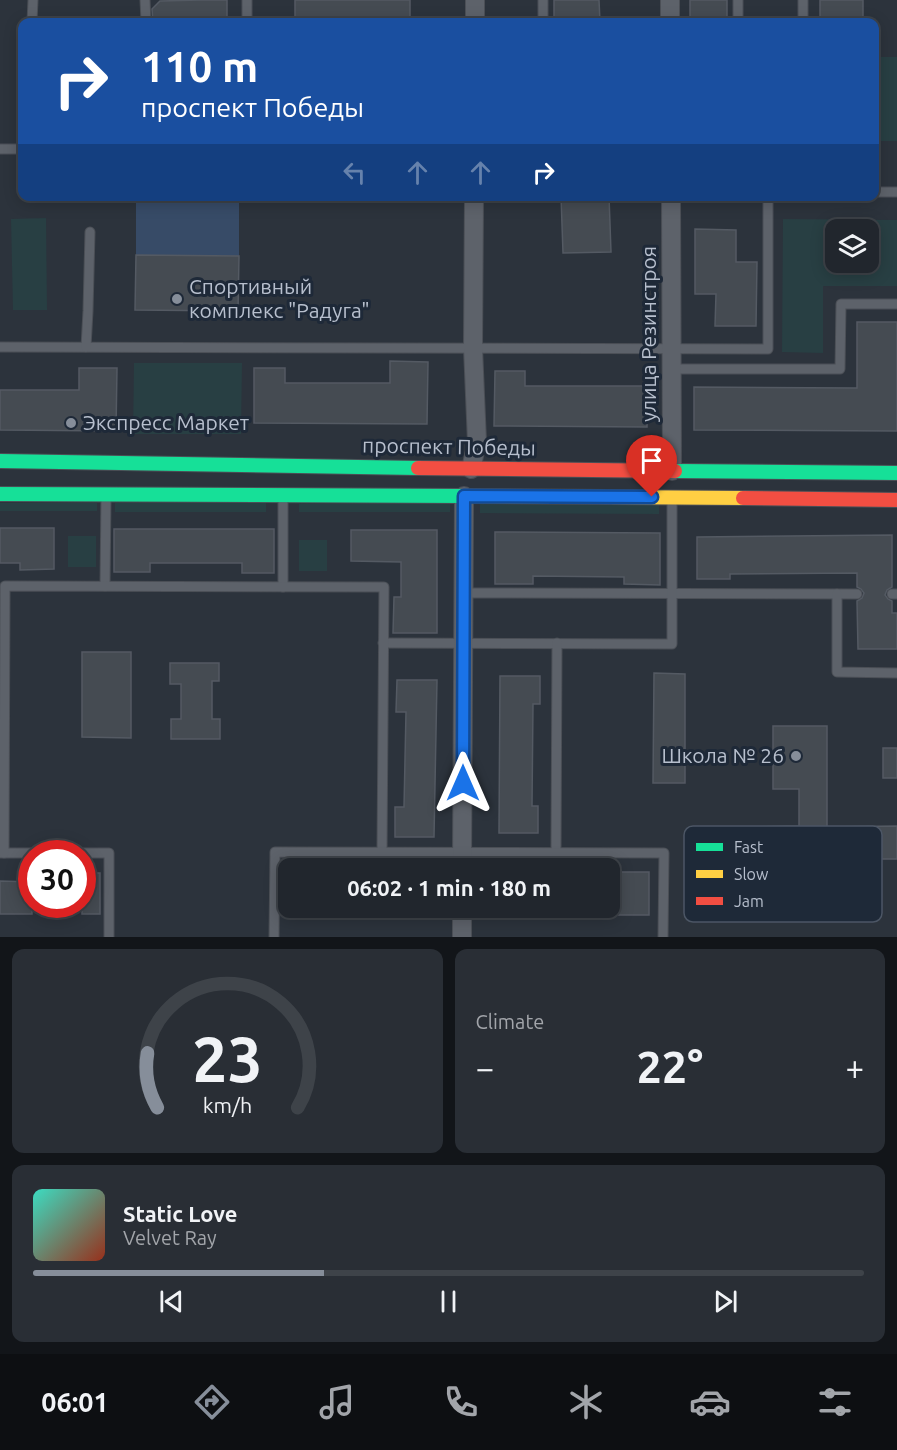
<!DOCTYPE html>
<html lang="en">
<head>
<meta charset="utf-8">
<style>
  body { margin:0; font-family:Ubuntu,sans-serif; background:#292e35; color:#f1f3f6; height:100vh; display:flex; flex-direction:column; font-size:22px; white-space:nowrap }
  * { box-sizing:border-box; margin:0 }
  p { font-size:20px; color:#a2a5aa }
  .icon { flex:none; width:33px; height:33px; fill:none; stroke:currentColor; stroke-width:2; stroke-linecap:round; stroke-linejoin:round }
  .map { position:relative; height:937px; overflow:hidden }
  .side { display:flex; flex-direction:column; gap:12px; padding:12px; background:#121519; flex:1 }
  .side>* { flex:none }
  .hud { position:absolute; left:18px; top:18px; width:861px; height:183px; border-radius:12px; box-shadow:0 3px 15px #0003,0 0 0 2px #3e4349; background:#1a4fa0; color:#fff; overflow:hidden }
  .controls { position:absolute; left:825px; top:219px; display:grid; gap:12px }
  .controls a { display:grid; place-items:center; width:54px; height:54px; border-radius:12px; background:#21262d; box-shadow:0 3px 15px #0003,0 0 0 2px #3e4349; font-size:30px }
  .speed { position:absolute; left:18px; top:840px; display:flex; gap:12px; font-size:30px; font-weight:700; text-align:center }
  .speed>* { display:grid; place-content:center; width:78px; height:78px; border-radius:50%; background:#21262d; box-shadow:0 3px 15px #0003,0 0 0 2px #3e4349; line-height:1 }
  .speed .limit { border:9px solid #d22; background:#fff; color:#111 }
  .pin { position:absolute; display:grid; place-items:center; width:51px; height:51px; color:#fff; margin:-62px -26px; border-radius:50% 50% 50% 0; rotate:-45deg; box-shadow:0 0 6px #0007 }
  .pin .icon { rotate:45deg }
  .me { position:absolute; width:66px; margin:-33px; rotate:0deg; stroke-linejoin:round; filter:drop-shadow(0 0 4px #0008) }
  .turn { display:flex; align-items:center; gap:21px; height:126px; padding:0 24px; font-size:27px }
  .turn .icon { width:78px; height:78px; stroke-width:2.5 }
  .turn b { display:block; font-size:42px; line-height:51px }
  .lanes { display:flex; align-items:center; height:57px; padding:0 24px; background:#0003; justify-content:center; gap:30px; direction:ltr }
  .lanes .off { opacity:.35 }
  .big { font-size:45px; font-weight:700; line-height:1.1 }
  .side .card { flex:1; display:flex; flex-direction:column; justify-content:center; gap:9px; min-width:0; padding:0 21px; border-radius:12px; background:#292e35 }
  .side .dial { align-items:center; gap:0 }
  .dial svg { height:156px; overflow:visible; fill:none; stroke:#3e4349; stroke-width:7; stroke-linecap:round; text-anchor:middle }
  .dial text { fill:#f1f3f6; stroke:none }
  .song { display:flex; align-items:center; gap:18px }
  .cover { width:72px; height:72px; border-radius:9px; background:linear-gradient(135deg,hsl(170 70% 55%),hsl(10 70% 35%)) }
  .played { height:6px; border-radius:3px; background:linear-gradient(90deg,#868e9a 35%,#3e4349 35%) }
  .keys { display:flex; justify-content:space-around; direction:ltr }
  .heat { display:flex; justify-content:space-between; align-items:center; font-size:33px; direction:ltr }
  .side .tiles { flex:1; display:grid; gap:12px; grid-template-columns:1fr 1fr }
  .card:last-child { grid-column:span 2 }
  .trip { position:absolute; left:278px; top:858px; width:342px; height:60px; border-radius:12px; background:#21262d; box-shadow:0 3px 15px #0003,0 0 0 2px #3e4349; font-weight:700; line-height:60px; text-align:center }
  .tabs { display:flex; height:96px; justify-content:space-around; align-items:center; background:#0d0f12; color:#a2a5aa }
  .tabs .icon { width:42px; height:42px }
  .tabs .current { color:#868e9a }
  .tabs b { font-size:27px; color:#f1f3f6 }
  .map>svg:first-child { display:block }
</style>
</head>
<body>
<div class="map">
<svg width="897" height="937" viewBox="0 0 897 937">
  <rect width="100%" height="100%" fill="#2c333c"/>
  <g fill="#283f43" fill-rule="evenodd">
    <path d="M 878,57 L 897,57 L 897,141 L 877,141 Z"/>
    <path d="M 46,218 L 47,310 L 13,310 L 11,219 Z"/>
    <path d="M 783,219 L 897,220 L 897,286 L 823,286 L 823,353 L 782,352 ZM 836,230 L 868,230 L 868,262 L 836,262 Z"/>
    <path d="M 134,363 L 242,363 L 241,434 L 133,434 Z"/>
    <rect x="0" y="503" width="97" height="8"/>
    <rect x="115" y="503" width="151" height="9"/>
    <path d="M 450,503 L 450,512 L 299,512 L 299,504 Z"/>
    <path d="M 480,504 L 659,505 L 659,514 L 480,513 Z"/>
    <rect x="68" y="536" width="28" height="31"/>
    <rect x="299" y="540" width="28" height="31"/>
  </g>
  <path fill="#374b67" d="M 136,197 L 239,197 L 239,256 L 136,255 Z"/>
  <g fill="#454b52" stroke="#545a63" stroke-width="1.5">
    <path d="M 201,0 L 227,0 L 227,22 L 153,22 L 152,9 L 160,1 Z"/>
    <rect x="295" y="0" width="115" height="22"/>
    <path d="M 554,0 L 599,0 L 600,22 L 554,22 Z"/>
    <rect x="690" y="0" width="37" height="22"/>
    <rect x="820" y="0" width="43" height="22"/>
    <path d="M 561,196 L 609,196 L 611,252 L 563,253 Z"/>
    <path d="M 695,229 L 736,230 L 736,262 L 757,262 L 756,326 L 715,326 L 716,294 L 695,294 Z"/>
    <path d="M 136,255 L 239,256 L 238,311 L 135,310 Z"/>
    <path d="M 857,322 L 897,322 L 897,431 L 694,430 L 694,387 L 857,388 Z"/>
    <path d="M 390,361 L 428,362 L 427,424 L 254,423 L 254,368 L 285,368 L 285,383 L 390,383 Z"/>
    <path d="M 79,368 L 117,368 L 116,431 L 0,430 L 0,390 L 79,390 Z"/>
    <path d="M 495,371 L 525,371 L 525,386 L 647,386 L 647,427 L 494,426 Z"/>
    <path d="M 0,528 L 54,528 L 54,569 L 20,570 L 20,563 L 0,563 Z"/>
    <path d="M 114,529 L 274,529 L 274,573 L 242,573 L 242,563 L 150,563 L 150,572 L 114,572 Z"/>
    <path d="M 351,530 L 437,530 L 437,633 L 393,633 L 394,597 L 401,597 L 401,562 L 351,561 Z"/>
    <path d="M 495,532 L 660,533 L 660,585 L 624,584 L 624,577 L 533,576 L 533,584 L 495,584 Z"/>
    <path d="M 892,535 L 892,587 L 887,590 L 885,595 L 888,599 L 892,601 L 892,613 L 897,613 L 897,649 L 858,649 L 857,601 L 862,598 L 864,593 L 861,589 L 857,587 L 857,573 L 730,574 L 730,579 L 697,579 L 697,537 Z"/>
    <path d="M 82,652 L 131,652 L 131,738 L 82,737 Z"/>
    <path d="M 170,663 L 219,663 L 219,681 L 212,681 L 212,719 L 220,719 L 220,739 L 171,739 L 171,719 L 181,719 L 181,684 L 170,684 Z"/>
    <path d="M 654,673 L 685,674 L 685,783 L 653,783 Z"/>
    <path d="M 500,676 L 540,676 L 540,704 L 533,704 L 532,806 L 538,806 L 538,833 L 499,833 Z"/>
    <path d="M 397,680 L 437,680 L 434,837 L 395,837 L 395,807 L 404,807 L 406,712 L 396,712 Z"/>
    <path d="M 773,726 L 827,726 L 827,827 L 897,826 L 897,859 L 749,859 L 749,827 L 799,826 L 799,789 L 773,789 Z"/>
    <rect x="883" y="748" width="14" height="30"/>
    <path d="M 621,872 L 649,872 L 649,915 L 609,915 L 609,880 L 621,880 Z"/>
    <rect x="82" y="873" width="18" height="41"/>
    <path d="M 0,881 L 32,882 L 32,914 L 0,914 Z"/>
  </g>
  <g fill="none" stroke-linecap="round" stroke-linejoin="round">
    <defs>
      <g id="lane">
        <path d="M 145,0 L 146,22"/>
        <path d="M 247,0 L 247,22"/>
        <path d="M 32,22 L 33,0"/>
        <path d="M 543,22 L 543,0"/>
        <path d="M 738,22 L 738,0"/>
        <path d="M 803,22 L 803,0"/>
        <path d="M 0,149 L 22,149"/>
        <path d="M 874,192 L 897,192"/>
        <path d="M 0,347 L 768,349 L 768,196"/>
        <path d="M 86,347 L 88,311 L 90,232"/>
        <path d="M 671,369 L 840,369 L 841,304 L 897,304"/>
        <path d="M 105,586 L 106,496"/>
        <path d="M 283,587 L 283,496"/>
        <path d="M 463,593 L 857,594"/>
        <path d="M 837,594 L 837,672 L 897,673"/>
        <path d="M 892,594 L 897,594"/>
        <path d="M 383,643 L 672,644 L 672,499"/>
        <path d="M 0,853 L 109,853 L 109,937"/>
        <path d="M 4,853 L 5,586 L 384,587 L 382,852"/>
        <path d="M 556,853 L 557,643"/>
        <path d="M 274,937 L 275,852 L 664,853 L 663,937"/>
      </g>
      <g id="street">
        <path d="M 670,0 L 670,22"/>
        <path d="M 475,22 L 475,0"/>
        <path d="M 671,196 L 672,471"/>
        <path d="M 471,469 L 477,442 L 473,348 L 474,196"/>
        <path d="M 462,868 L 464,496"/>
        <path d="M 462,937 L 462,908"/>
      </g>
      <g id="fast">
        <path d="M 0,461 L 418,468"/>
        <path d="M 675,471 L 897,473"/>
        <path d="M 0,494 L 467,496"/>
      </g>
      <path id="slow" d="M 467,496 L 743,498"/>
      <g id="jam">
        <path d="M 418,468 L 675,471"/>
        <path d="M 743,498 L 897,500"/>
      </g>
    </defs>
    <use href="#lane" stroke="#4b4f56" stroke-width="11"/>
    <use href="#street" stroke="#4b4f56" stroke-width="20"/>
    <use href="#fast" stroke="#4b4f56" stroke-width="16"/>
    <use href="#slow" stroke="#4b4f56" stroke-width="16"/>
    <use href="#jam" stroke="#4b4f56" stroke-width="16"/>
    <use href="#lane" stroke="#5d626a" stroke-width="9"/>
    <use href="#street" stroke="#5d626a" stroke-width="18"/>
    <use href="#fast" stroke="#16e098" stroke-width="14"/>
    <use href="#slow" stroke="#ffcf43" stroke-width="14"/>
    <use href="#jam" stroke="#f24e42" stroke-width="14"/>
  </g>
  <g fill="none" stroke-linecap="round" stroke-linejoin="round">
    <defs>
      <path id="route" d="M 463,783 L 464,496 L 652,497"/>
    </defs>
    <use href="#route" stroke="#114b97" stroke-width="15"/>
    <use href="#route" stroke="#1a73e8" stroke-width="10"/>
  </g>
  <g fill="#868e9a" stroke="#1e2938" stroke-width="2">
    <circle cx="177" cy="299" r="6"/>
    <circle cx="71" cy="423" r="6"/>
    <circle cx="796" cy="756" r="6"/>
  </g>
  <g text-anchor="middle" stroke-width="6" stroke-linejoin="round" paint-order="stroke">
    <g font-size="21" fill="#b7bfcd" stroke="#1e2938" text-anchor="start">
      <text x="189" y="294">Спортивный<tspan x="189" dy="24">комплекс "Радуга"</tspan></text>
      <text x="83" y="430">Экспресс Маркет</text>
      <text x="784" y="763" text-anchor="end">Школа № 26</text>
    </g>
    <g font-size="21" fill="#b7bfcd" stroke="#1e2938">
      <text transform="translate(649 334) rotate(-90)" y="7">улица Резинстроя</text>
      <text transform="translate(449 447) rotate(1)" y="7">проспект Победы</text>
    </g>
  </g>
  <rect x="684" y="826" width="198" height="96" rx="9" fill="#1e2938" stroke="#4c5665" stroke-width="1.5"/>
  <rect x="696" y="843" width="27" height="8" fill="#16e098"/>
  <rect x="696" y="870" width="27" height="8" fill="#ffcf43"/>
  <rect x="696" y="897" width="27" height="8" fill="#f24e42"/>
  <g font-size="16" fill="#b7bfcd">
    <text x="734" y="853">Fast</text>
    <text x="734" y="880">Slow</text>
    <text x="734" y="907">Jam</text>
  </g>
</svg>
<div class="controls">
<a><svg class="icon" aria-label="layers" viewBox="0 0 24 24"><path d="M12 4l9 5-9 5-9-5zM3 14l9 5 9-5"/></svg></a>
</div>
<div class="speed"><div class="limit">30</div></div>
<div class="pin" style="left:652px;top:497px;background:#d93025"><svg class="icon" aria-label="arrive" viewBox="0 0 24 24"><path d="M6 21V4h12l-3 4 3 4H6"/></svg></div>
<svg class="me" style="left:463px;top:783px" viewBox="-20 -20 40 40"><path d="M0-17L14 15 0 8-14 15z" fill="#1a73e8" stroke="#fff" stroke-width="4"/></svg>
<div class="trip">06:02 · 1 min · 180 m</div>
<div class="hud">
<div class="turn"><svg class="icon" aria-label="right" viewBox="0 0 24 24"><path d="M7 20v-9h11M14 6l5 5-5 5"/></svg><div><b>110 m</b>проспект Победы</div></div>
<div class="lanes"><svg class="icon off" aria-label="left" viewBox="0 0 24 24"><path d="M17 20v-9H6M10 6l-5 5 5 5"/></svg><svg class="icon off" aria-label="ahead" viewBox="0 0 24 24"><path d="M12 20V5M6 11l6-6 6 6"/></svg><svg class="icon off" aria-label="ahead" viewBox="0 0 24 24"><path d="M12 20V5M6 11l6-6 6 6"/></svg><svg class="icon" aria-label="right" viewBox="0 0 24 24"><path d="M7 20v-9h11M14 6l5 5-5 5"/></svg></div>
</div>
</div>
<section class="side">
<div class="tiles">
<div class="card dial"><svg viewBox="0 0 100 80">
<path d="M14 69A42 42 0 1 1 86 69"/>
<path d="M14 69A42 42 0 0 1 9 41" stroke="#868e9a"/>
<text x="50" y="56" font-size="32" font-weight="700">23</text>
<text x="50" y="72" font-size="11">km/h</text>
</svg></div>
<div class="card"><p>Climate</p>
<div class="heat"><a>−</a><b class="big">22°</b><a>+</a></div>
</div>
<div class="card">
<div class="song"><i class="cover"></i><div><b>Static Love</b><p>Velvet Ray</p></div></div>
<div class="played"></div>
<div class="keys"><svg class="icon" aria-label="previous" viewBox="0 0 24 24"><path d="M18 5L8 12l10 7zM5 5v14"/></svg><svg class="icon" aria-label="pause" viewBox="0 0 24 24"><path d="M8 5v14M16 5v14"/></svg><svg class="icon" aria-label="next" viewBox="0 0 24 24"><path d="M6 5l10 7-10 7zM19 5v14"/></svg></div>
</div>
</div>
</section>
<nav class="tabs">
<b>06:01</b>
<svg class="icon current" aria-label="directions" viewBox="0 0 24 24"><path d="M12 3l9 9-9 9-9-9zM9 14v-3h6M13 9l2 2-2 2"/></svg>
<svg class="icon" aria-label="music" viewBox="0 0 24 24"><path d="M9 18V5l10-2v13"/><circle cx="6" cy="18" r="3"/><circle cx="16" cy="16" r="3"/></svg>
<svg class="icon" aria-label="phone" viewBox="0 0 24 24"><path d="M5 4h4l2 5-3 2q2 4 5 5l2-3 5 2v4C11 20 4 13 5 4z"/></svg>
<svg class="icon" aria-label="climate" viewBox="0 0 24 24"><path d="M12 3v18M4 7l16 10M4 17L20 7"/></svg>
<svg class="icon" aria-label="car" viewBox="0 0 24 24"><path d="M5 17H2v-5l4-1 3-4h7l3 4 3 1v5h-3M9 17h6M6 11h13"/><circle cx="7" cy="17" r="2"/><circle cx="17" cy="17" r="2"/></svg>
<svg class="icon" aria-label="filters" viewBox="0 0 24 24"><path d="M4 7h16M4 17h16"/><circle cx="9" cy="7" r="2"/><circle cx="15" cy="17" r="2"/></svg>
</nav>
</body>
</html>
